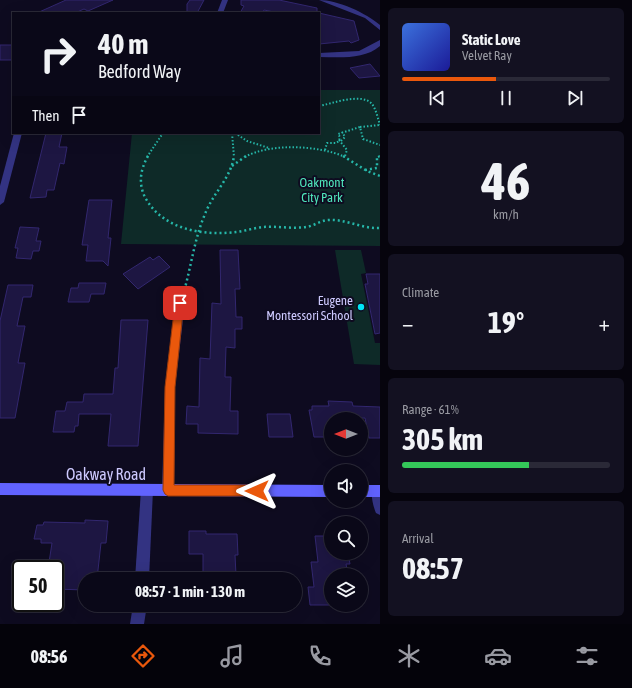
<!DOCTYPE html>
<html lang="en">
<head>
<meta charset="utf-8">
<style>
  body { margin:0; font-family:"Asap Condensed",sans-serif; background:#131121; color:#f1f3f6; height:100vh; display:flex; flex-direction:column; font-size:15px; white-space:nowrap }
  * { box-sizing:border-box; margin:0 }
  p { font-size:13px; color:#999aa2 }
  .icon { flex:none; width:22px; height:22px; fill:none; stroke:currentColor; stroke-width:2; stroke-linecap:round; stroke-linejoin:round }
  .map { position:relative; flex:1; overflow:hidden }
  .side { display:flex; flex-direction:column; gap:8px; padding:8px; background:#06040d; width:252px }
  .side>* { flex:none }
  .hud { position:absolute; left:12px; top:12px; width:308px; height:122px; border-radius:0px; box-shadow:0 4px 16px #0002,0 0 0 1px #2a2937; background:#0a0818; color:#f1f3f6; overflow:hidden }
  .needle { width:26px; rotate:270deg }
  .fabs { position:absolute; left:324px; top:412px; display:grid; gap:8px }
  .fabs a { display:grid; place-items:center; width:44px; height:44px; border-radius:50%; background:#0a0818; box-shadow:0 4px 16px #0002,0 0 0 1px #2a2937; font-size:20px }
  .speed { position:absolute; left:12px; top:560px; display:flex; gap:8px; font-size:20px; font-weight:700; text-align:center }
  .speed>* { display:grid; place-content:center; width:52px; height:52px; border-radius:50%; background:#0a0818; box-shadow:0 4px 16px #0002,0 0 0 1px #2a2937; line-height:1 }
  .speed .limit { border:2px solid #111; border-radius:6px; background:#fff; color:#111 }
  .pin { position:absolute; display:grid; place-items:center; width:34px; height:34px; color:#fff; margin:-17px; border-radius:8px; box-shadow:0 2px 6px #0006 }
  .me { position:absolute; width:44px; margin:-22px; rotate:270deg; stroke-linejoin:round; filter:drop-shadow(0 0 3px #0008) }
  .turn { display:flex; align-items:center; gap:14px; height:84px; padding:0 20px; font-size:18px }
  .turn .icon { width:52px; height:52px; stroke-width:2.5 }
  .turn b { display:block; font-size:28px; line-height:34px }
  .then { display:flex; align-items:center; height:38px; padding:0 20px; background:#0003; gap:8px; font-size:15px }
  .big { font-size:30px; font-weight:700; line-height:1.1 }
  .side .tile { flex:1; display:flex; flex-direction:column; justify-content:center; gap:6px; min-width:0; padding:0 14px; border-radius:6px; background:#131121 }
  .side .dial { align-items:center; gap:0 }
  .dial b { font-size:52px; line-height:1 }
  .song { display:flex; align-items:center; gap:12px }
  .cover { width:48px; height:48px; border-radius:6px; background:linear-gradient(135deg,hsl(220 70% 55%),hsl(240 70% 35%)) }
  .played { height:4px; border-radius:2px; background:linear-gradient(90deg,#ea580c 45%,#2a2937 45%) }
  .keys { display:flex; justify-content:space-around; direction:ltr }
  .heat { display:flex; justify-content:space-between; align-items:center; font-size:22px; direction:ltr }
  .charge { height:6px; border-radius:3px; background:linear-gradient(90deg,#34c759 61%,#2a2937 0) }
  .trip { position:absolute; left:78px; top:572px; width:224px; height:40px; border-radius:20px; background:#0a0818; box-shadow:0 4px 16px #0002,0 0 0 1px #2a2937; font-weight:700; line-height:40px; text-align:center }
  .tabs { display:flex; height:64px; justify-content:space-around; align-items:center; background:#04030a; color:#999aa2 }
  .tabs .icon { width:28px; height:28px }
  .tabs .active { color:#ea580c }
  .tabs b { font-size:18px; color:#f1f3f6 }
  main { display:flex; flex:1; min-height:0 }
  .map>svg:first-child { display:block }
</style>
</head>
<body>
<main>
<div class="map">
<svg width="380" height="624" viewBox="0 0 380 624">
  <rect width="100%" height="100%" fill="#0e0b20"/>
  <g fill="#0e2a28">
    <path d="M 319,90 L 380,90 L 380,246 L 121,244 L 132,133 L 319,133 Z"/>
    <path d="M 335,250 L 361,250 L 366,273 L 361,274 L 375,343 L 380,343 L 380,365 L 354,364 Z"/>
  </g>
  <g fill="#1d1642" stroke="#32276f">
    <path d="M 66,0 L 113,0 L 88,11 L 84,9 L 75,13 L 37,13 Z"/>
    <path d="M 190,0 L 204,0 L 197,13 L 187,13 L 187,4 Z"/>
    <path d="M 241,0 L 279,0 L 317,8 L 317,13 L 279,13 L 264,10 L 262,13 L 240,13 L 244,6 L 241,5 Z"/>
    <path d="M 319,13 L 354,21 L 359,40 L 351,43 L 349,41 L 319,44 Z"/>
    <rect x="0" y="45" width="13" height="15"/>
    <path d="M 370,64 L 380,76 L 359,78 L 350,68 Z"/>
    <path d="M 46,133 L 62,133 L 59,147 L 67,147 L 64,164 L 60,163 L 54,190 L 47,190 L 46,197 L 30,198 Z"/>
    <path d="M 89,200 L 112,200 L 108,238 L 111,238 L 108,266 L 103,261 L 86,261 L 88,245 L 82,245 Z"/>
    <path d="M 20,227 L 39,228 L 36,241 L 41,241 L 39,251 L 33,251 L 31,259 L 16,258 L 18,248 L 15,248 Z"/>
    <path d="M 220,250 L 238,250 L 240,289 L 235,289 L 236,317 L 242,317 L 242,329 L 235,329 L 235,348 L 226,347 L 225,377 L 231,377 L 230,411 L 238,411 L 238,434 L 198,433 L 198,424 L 186,424 L 187,406 L 199,407 L 200,358 L 210,359 L 212,303 L 221,304 Z"/>
    <path d="M 159,256 L 170,267 L 138,289 L 123,274 L 150,257 L 153,260 Z"/>
    <path d="M 366,274 L 380,274 L 380,333 L 375,334 L 365,284 L 368,284 Z"/>
    <path d="M 79,283 L 106,283 L 104,294 L 91,294 L 89,302 L 68,302 L 71,288 L 78,288 Z"/>
    <path d="M 8,285 L 33,285 L 31,297 L 23,297 L 17,326 L 25,326 L 18,363 L 25,363 L 15,418 L 0,418 L 0,321 Z"/>
    <path d="M 121,320 L 148,320 L 138,446 L 108,446 L 111,414 L 79,414 L 78,426 L 75,426 L 74,432 L 53,432 L 56,411 L 65,411 L 67,402 L 83,402 L 84,394 L 113,394 L 115,368 L 118,368 Z"/>
    <path d="M 328,401 L 352,402 L 353,406 L 380,407 L 380,438 L 369,438 L 365,418 L 331,419 L 331,430 L 326,429 L 327,437 L 314,437 L 309,410 L 312,410 L 312,406 L 329,406 Z"/>
    <path d="M 267,414 L 290,414 L 293,437 L 269,437 Z"/>
    <path d="M 85,520 L 108,521 L 106,543 L 101,543 L 97,579 L 85,579 L 85,590 L 55,589 L 57,572 L 55,572 L 55,569 L 48,569 L 52,543 L 41,543 L 41,539 L 34,539 L 37,525 L 43,525 L 44,522 L 85,523 Z"/>
    <path d="M 189,531 L 206,531 L 206,534 L 237,534 L 238,555 L 235,555 L 236,575 L 231,575 L 231,579 L 203,579 L 203,554 L 189,554 Z"/>
    <path d="M 315,536 L 331,536 L 331,553 L 348,553 L 350,564 L 346,564 L 348,575 L 331,575 L 331,605 L 310,605 L 308,587 L 314,587 L 311,562 L 318,562 Z"/>
  </g>
  <g fill="none" stroke-linecap="round" stroke-linejoin="round">
    <g stroke="#26b7a9" stroke-width="2" stroke-dasharray="1.5 2" stroke-linecap="butt">
      <path d="M 319,106 C 331,104 362,92 372,104 C 376,109 378,119 380,125"/>
      <path d="M 360,127 L 380,125"/>
      <path d="M 232,133 L 234,157"/>
      <path d="M 235,133 L 247,141 L 269,148"/>
      <path d="M 339,140 L 347,150 L 345,156"/>
      <path d="M 341,141 L 345,137 L 342,132"/>
      <path d="M 325,150 L 327,143 L 336,143 L 339,141 L 340,137 L 338,134 L 360,127 L 363,139 L 380,145"/>
      <path d="M 147,157 L 163,133"/>
      <path d="M 245,157 C 269,143 319,145 345,157"/>
      <path d="M 378,157 L 380,156"/>
    </g>
    <g stroke="#26b7a9" stroke-width="2.5" stroke-dasharray="2 3" stroke-linecap="butt">
      <path d="M 148,156 C 140,170 138,185 146,199 C 164,230 204,236 236,232 C 245,231 254,228 263,227 C 277,226 292,229 306,227 C 314,226 321,220 329,220 C 346,219 362,229 380,228"/>
      <path d="M 343,156 L 367,171 L 380,176"/>
      <path d="M 232,166 L 246,156"/>
      <path d="M 365,170 L 377,168 L 377,158 L 380,156"/>
      <path d="M 183,295 C 191,268 194,240 205,214 C 213,193 231,178 234,156"/>
    </g>
    <g fill="#333382" fill-rule="evenodd">
      <path d="M 222,0 L 228,0 L 223,13 L 217,13 Z"/>
      <path d="M 319,0 C 338,0 366,13 380,25 L 380,30 L 365,18 Z"/>
      <path d="M 380,40 L 380,46 C 364,60 339,57 319,57 L 319,53 L 359,51 Z"/>
      <path d="M 14,133 L 22,133 L 4,202 L 0,205 L 0,186 Z"/>
      <path d="M 180,299 L 183,300 L 185,303 L 175,387 L 174,490 L 172,494 L 168,496 L 164,494 L 162,490 L 165,387 L 175,303 L 177,300 Z"/>
      <path d="M 147,484 L 151,486 L 153,490 L 149,579 L 135,579 L 141,490 L 143,486 Z"/>
      <path d="M 377,485 L 380,486 L 380,515 L 376,513 C 373,506 370,494 373,487 Z"/>
      <path d="M 133,605 L 147,605 L 144,624 L 130,624 Z"/>
    </g>
    <g fill="#6163ff" fill-rule="evenodd">
      <path d="M 0,483 L 331,485 L 331,497 L 0,495 Z"/>
      <rect x="361" y="485" width="19" height="12"/>
    </g>
  </g>
  <path fill="#ea580c" stroke="#983908" d="M 180,299 L 184,303 L 175,387 L 174,485 L 257,485 L 261,487 L 263,491 L 261,495 L 257,496 L 168,496 L 165,494 L 163,490 L 165,387 L 175,303 Z"/>
  <circle fill="#00e6f5" stroke="#0e0b20" stroke-width="1.5" cx="361" cy="307" r="4"/>
  <g text-anchor="middle" stroke-width="4" stroke-linejoin="round" paint-order="stroke">
    <g font-size="13" fill="#4fe6bb" stroke="#0e0b20">
      <text x="322" y="187">Oakmont<tspan x="322" dy="15">City Park</tspan></text>
    </g>
    <g font-size="13" fill="#cecaff" stroke="#0e0b20" text-anchor="end">
      <text x="353" y="305">Eugene<tspan x="353" dy="15">Montessori School</tspan></text>
    </g>
    <g font-size="16" fill="#cecaff" stroke="#0e0b20">
      <text x="106" y="480">Oakway Road</text>
    </g>
  </g>
</svg>
<div class="fabs">
<a><svg class="needle" viewBox="-14 -14 28 28"><path d="M0-13l5 13h-10z" fill="#e53935"/><path d="M0 13l5-13h-10z" fill="#999aa2"/></svg></a>
<a><svg class="icon" aria-label="sound" viewBox="0 0 24 24"><path d="M4 9h4l5-4v14l-5-4H4zM17 9q2 3 0 6"/></svg></a>
<a><svg class="icon" aria-label="search" viewBox="0 0 24 24"><circle cx="10" cy="10" r="6"/><path d="M15 15l6 6"/></svg></a>
<a><svg class="icon" aria-label="layers" viewBox="0 0 24 24"><path d="M12 4l9 5-9 5-9-5zM3 14l9 5 9-5"/></svg></a>
</div>
<div class="speed"><div class="limit">50</div></div>
<div class="pin" style="left:180px;top:303px;background:#d93025"><svg class="icon" aria-label="arrive" viewBox="0 0 24 24"><path d="M6 21V4h12l-3 4 3 4H6"/></svg></div>
<svg class="me" style="left:257px;top:491px" viewBox="-20 -20 40 40"><path d="M0-17L14 15 0 8-14 15z" fill="#ea580c" stroke="#fff" stroke-width="4"/></svg>
<div class="trip">08:57 · 1 min · 130 m</div>
<div class="hud">
<div class="turn"><svg class="icon" aria-label="right" viewBox="0 0 24 24"><path d="M7 20v-9h11M14 6l5 5-5 5"/></svg><div><b>40 m</b>Bedford Way</div></div>
<div class="then">Then<svg class="icon" aria-label="arrive" viewBox="0 0 24 24"><path d="M6 21V4h12l-3 4 3 4H6"/></svg></div>
</div>
</div>
<section class="side">
<div class="tile">
<div class="song"><i class="cover"></i><div><b>Static Love</b><p>Velvet Ray</p></div></div>
<div class="played"></div>
<div class="keys"><svg class="icon" aria-label="previous" viewBox="0 0 24 24"><path d="M18 5L8 12l10 7zM5 5v14"/></svg><svg class="icon" aria-label="pause" viewBox="0 0 24 24"><path d="M8 5v14M16 5v14"/></svg><svg class="icon" aria-label="next" viewBox="0 0 24 24"><path d="M6 5l10 7-10 7zM19 5v14"/></svg></div>
</div>
<div class="tile dial"><b>46</b><p>km/h</p></div>
<div class="tile"><p>Climate</p>
<div class="heat"><a>−</a><b class="big">19°</b><a>+</a></div>
</div>
<div class="tile"><p>Range · 61%</p><b class="big">305 km</b><div class="charge"></div></div>
<div class="tile"><p>Arrival</p><b class="big">08:57</b></div>
</section>
</main>
<nav class="tabs">
<b>08:56</b>
<svg class="icon active" aria-label="directions" viewBox="0 0 24 24"><path d="M12 3l9 9-9 9-9-9zM9 14v-3h6M13 9l2 2-2 2"/></svg>
<svg class="icon" aria-label="music" viewBox="0 0 24 24"><path d="M9 18V5l10-2v13"/><circle cx="6" cy="18" r="3"/><circle cx="16" cy="16" r="3"/></svg>
<svg class="icon" aria-label="phone" viewBox="0 0 24 24"><path d="M5 4h4l2 5-3 2q2 4 5 5l2-3 5 2v4C11 20 4 13 5 4z"/></svg>
<svg class="icon" aria-label="climate" viewBox="0 0 24 24"><path d="M12 3v18M4 7l16 10M4 17L20 7"/></svg>
<svg class="icon" aria-label="car" viewBox="0 0 24 24"><path d="M5 17H2v-5l4-1 3-4h7l3 4 3 1v5h-3M9 17h6M6 11h13"/><circle cx="7" cy="17" r="2"/><circle cx="17" cy="17" r="2"/></svg>
<svg class="icon" aria-label="filters" viewBox="0 0 24 24"><path d="M4 7h16M4 17h16"/><circle cx="9" cy="7" r="2"/><circle cx="15" cy="17" r="2"/></svg>
</nav>
</body>
</html>
